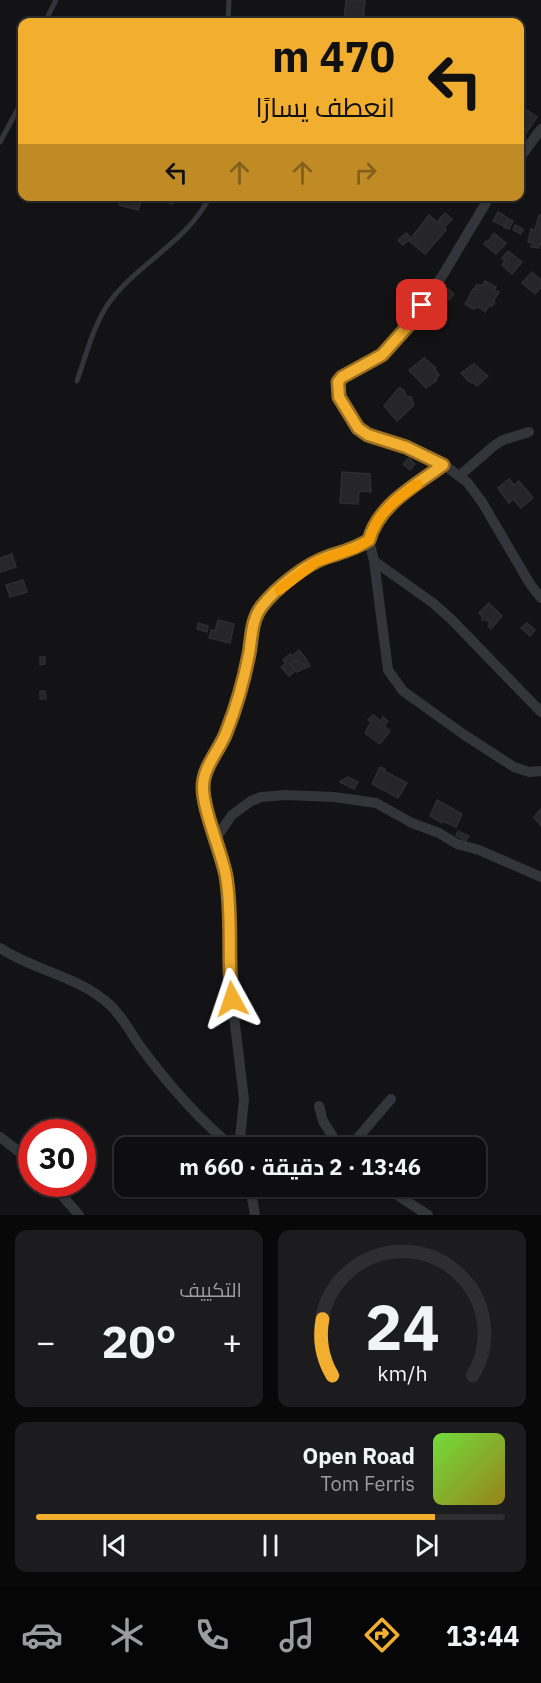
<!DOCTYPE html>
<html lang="ar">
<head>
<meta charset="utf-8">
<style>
  body { margin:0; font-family:"IBM Plex Sans",Cairo,sans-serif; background:#1c1c1e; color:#f1f3f6; direction:rtl; height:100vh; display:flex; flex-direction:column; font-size:22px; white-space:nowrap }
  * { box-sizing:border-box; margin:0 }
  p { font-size:20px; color:#9b9c9f }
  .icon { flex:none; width:33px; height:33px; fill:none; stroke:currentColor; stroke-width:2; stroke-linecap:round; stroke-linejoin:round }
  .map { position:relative; height:1215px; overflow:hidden; direction:ltr }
  .side { display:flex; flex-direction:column; gap:15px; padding:15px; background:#080809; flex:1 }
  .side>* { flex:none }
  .guide { position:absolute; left:18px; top:18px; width:506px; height:183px; border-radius:12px; box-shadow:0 2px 4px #0004,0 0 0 2px #2e2e30; direction:rtl; background:#f1ae2f; color:#111; overflow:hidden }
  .speed { position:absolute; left:18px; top:1119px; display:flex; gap:12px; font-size:30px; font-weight:700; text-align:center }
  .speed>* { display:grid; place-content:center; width:78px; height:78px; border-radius:50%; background:#0e0e10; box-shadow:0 2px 4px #0004,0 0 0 2px #2e2e30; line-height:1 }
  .speed .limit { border:9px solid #d22; background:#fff; color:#111 }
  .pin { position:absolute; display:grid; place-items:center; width:51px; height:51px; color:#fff; margin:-26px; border-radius:12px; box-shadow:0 3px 9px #0006 }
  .me { position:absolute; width:66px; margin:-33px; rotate:355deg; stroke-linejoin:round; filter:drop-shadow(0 0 4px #0008) }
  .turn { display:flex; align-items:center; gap:21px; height:126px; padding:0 30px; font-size:27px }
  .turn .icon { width:78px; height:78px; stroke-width:2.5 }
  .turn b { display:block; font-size:42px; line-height:51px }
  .lanes { display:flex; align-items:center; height:57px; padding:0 30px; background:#0003; justify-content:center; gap:30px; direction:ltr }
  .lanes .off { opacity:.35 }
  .big { font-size:45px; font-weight:700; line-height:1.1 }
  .side .widget { flex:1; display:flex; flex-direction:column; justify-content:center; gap:9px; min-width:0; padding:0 21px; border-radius:12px; background:#1c1c1e }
  .side .dial { align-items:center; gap:0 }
  .dial svg { height:156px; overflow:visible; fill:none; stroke:#2e2e30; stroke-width:7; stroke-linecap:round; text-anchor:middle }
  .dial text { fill:#f1f3f6; stroke:none }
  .song { display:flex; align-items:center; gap:18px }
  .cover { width:72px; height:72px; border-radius:9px; background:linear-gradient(135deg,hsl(100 70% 55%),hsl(50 70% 35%)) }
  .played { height:6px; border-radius:3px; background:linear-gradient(90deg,#f1ae2f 85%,#2e2e30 85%) }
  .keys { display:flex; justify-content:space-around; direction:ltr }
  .heat { display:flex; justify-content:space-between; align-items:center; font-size:33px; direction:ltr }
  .side .tiles { flex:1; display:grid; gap:15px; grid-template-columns:1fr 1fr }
  .widget:last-child { grid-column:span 2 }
  .trip { position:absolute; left:114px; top:1137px; width:372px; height:60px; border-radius:12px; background:#0e0e10; box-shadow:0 2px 4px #0004,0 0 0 2px #2e2e30; font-weight:700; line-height:60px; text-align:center; direction:rtl }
  .tabs { display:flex; height:96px; justify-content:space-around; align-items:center; background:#060606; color:#9b9c9f }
  .tabs .icon { width:42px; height:42px }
  .tabs .active { color:#f1ae2f }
  .tabs b { font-size:27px; color:#f1f3f6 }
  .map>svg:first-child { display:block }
</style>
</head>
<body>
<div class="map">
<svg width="541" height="1215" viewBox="0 0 541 1215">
  <rect width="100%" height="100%" fill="#131315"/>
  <g fill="#262629" stroke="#2d2d31" stroke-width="1.5">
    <path d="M 346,0 L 365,0 L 363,22 L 344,22 Z"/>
    <path d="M 521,106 L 537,117 L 519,143 L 519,109 Z"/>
    <path d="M 159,196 L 175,196 L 172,204 L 158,199 Z"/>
    <path d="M 121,197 L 141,201 L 138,210 L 119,205 Z"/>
    <path d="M 498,212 L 508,218 L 504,226 L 493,221 Z"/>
    <path d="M 445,213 L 452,219 L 445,227 L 438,221 Z"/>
    <path d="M 429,215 L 446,230 L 425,254 L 409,241 Z"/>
    <path d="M 539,215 L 541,215 L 541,245 L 539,244 L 539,248 L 531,247 L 533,243 L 528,242 L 531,229 L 535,230 Z"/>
    <path d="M 508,219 L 513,221 L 509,229 L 504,227 Z"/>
    <path d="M 515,225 L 523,229 L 521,234 L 513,230 Z"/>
    <path d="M 406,233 L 411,238 L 403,245 L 398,240 Z"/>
    <path d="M 494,233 L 506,243 L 496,254 L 484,244 L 486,241 L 488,242 Z"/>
    <path d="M 508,251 L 522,262 L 512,274 L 502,265 L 505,261 L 502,258 Z"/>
    <path d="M 532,272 L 541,280 L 541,287 L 535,294 L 522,283 Z"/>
    <path d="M 485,281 L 496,287 L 494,290 L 499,292 L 493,301 L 495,302 L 492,306 L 490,305 L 485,312 L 478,307 L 473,309 L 465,304 L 473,289 L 477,290 L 475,288 L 476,285 L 482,285 Z"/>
    <path d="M 448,289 L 454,294 L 449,300 L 443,295 Z"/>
    <path d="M 424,358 L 436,368 L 434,369 L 439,375 L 436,378 L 437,380 L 426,388 L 409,370 Z"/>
    <path d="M 474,364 L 488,376 L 477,386 L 473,382 L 472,383 L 468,381 L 461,373 Z"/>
    <path d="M 399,388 L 404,390 L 406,396 L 411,397 L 414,405 L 397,421 L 384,406 Z"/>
    <path d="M 409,458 L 415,464 L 410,470 L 403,464 Z"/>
    <path d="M 342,472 L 370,474 L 371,492 L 359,491 L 358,504 L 340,503 Z"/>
    <path d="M 509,479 L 514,485 L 519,481 L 533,498 L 521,508 L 513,499 L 509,503 L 498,488 Z"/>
    <path d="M 12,554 L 16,567 L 0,572 L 0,558 Z"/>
    <path d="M 23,580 L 27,592 L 10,597 L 6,585 Z"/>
    <path d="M 489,603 L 502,616 L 491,629 L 488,626 L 490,624 L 487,620 L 482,620 L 482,616 L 479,613 Z"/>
    <path d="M 218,620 L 234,624 L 230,643 L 209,638 L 211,630 L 215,631 Z"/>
    <path d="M 198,623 L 208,626 L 207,632 L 197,629 Z"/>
    <path d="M 527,623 L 535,630 L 530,636 L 521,628 Z"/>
    <path d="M 299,650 L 307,660 L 302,665 L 296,659 L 290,664 L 295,671 L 289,676 L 281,667 L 286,663 L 283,660 L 290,654 L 292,656 Z"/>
    <path d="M 40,657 L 45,657 L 45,664 L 40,665 Z"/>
    <path d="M 296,660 L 301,667 L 308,662 L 310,666 L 297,672 L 291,664 Z"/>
    <path d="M 40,691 L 45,691 L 46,699 L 40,699 Z"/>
    <path d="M 373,715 L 381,721 L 383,717 L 388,721 L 384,726 L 390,731 L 380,744 L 365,733 L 371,722 L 368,720 Z"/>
    <path d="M 380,767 L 385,769 L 384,771 L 407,783 L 398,798 L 372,784 Z"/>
    <path d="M 348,777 L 358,782 L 354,789 L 340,782 Z"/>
    <path d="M 437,800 L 462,814 L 456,827 L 443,821 L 442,823 L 430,816 Z"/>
    <path d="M 541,809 L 541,826 L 534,817 Z"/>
    <path d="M 458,831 L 469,836 L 466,841 L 456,836 Z"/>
  </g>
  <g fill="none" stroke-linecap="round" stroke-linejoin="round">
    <g stroke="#34353a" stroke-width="5">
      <path d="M 45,22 L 56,0"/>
      <path d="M 228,22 L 229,0"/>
      <path d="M 0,142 L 22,101"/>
      <path d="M 77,381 C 86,355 93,327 108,304 C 137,263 188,242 210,196"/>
    </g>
    <g stroke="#34353a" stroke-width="10">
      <path d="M 519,159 L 541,129"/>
      <path d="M 490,196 L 441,278 L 394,343 L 382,355 L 342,377 L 338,382 L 339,397 L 358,428 L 368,435 L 422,454 L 443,464 L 467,482 L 482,502 L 530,584 L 541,598"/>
      <path d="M 443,464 L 400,496 L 380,515 L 373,526 L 369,540 L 374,561 L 388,670 L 403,691 L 463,734 L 514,767 L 529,772 L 541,771"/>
      <path d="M 459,476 L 495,445 L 503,440 L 529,432"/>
      <path d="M 374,561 L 433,603 L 451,619 L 541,712"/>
      <path d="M 216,838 L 232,815 L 251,801 L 261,797 L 285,795 L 334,797 L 376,803 L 412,823 L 439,833 L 457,844 L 479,850 L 541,877"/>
      <path d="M 0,948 C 35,971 79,976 110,1005 C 123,1017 130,1032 140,1046 C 167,1083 198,1119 234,1148"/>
      <path d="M 319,1106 L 323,1121 L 340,1148"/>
      <path d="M 0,1137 L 32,1162"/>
      <path d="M 239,1148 L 244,1099 L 230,983 L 230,918 L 228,895 L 221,856 L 205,798 L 205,778 L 230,721 L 249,655 L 252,629 L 256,616 L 262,606 L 306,567 L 327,557 L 356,548 L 369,540"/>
      <path d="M 349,1148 L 391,1099"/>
      <path d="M 52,1184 L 79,1215"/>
      <path d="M 250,1186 L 255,1215"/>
      <path d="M 383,1186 L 428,1215"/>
    </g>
  </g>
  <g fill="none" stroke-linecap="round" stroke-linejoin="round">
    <defs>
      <path id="route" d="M 232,999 C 227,958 233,917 226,876 C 221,850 203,811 203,787 C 203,767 219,751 226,733 C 236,708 244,680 249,654 C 252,637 251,620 262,606 C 276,588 306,564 327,557 C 342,552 355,549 369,540 C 379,504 415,486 443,465 L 406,447 L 368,435 L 358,428 L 339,397 L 338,382 L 342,377 L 382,355 L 407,327 L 422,305"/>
    </defs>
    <use href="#route" stroke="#9d711f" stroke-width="15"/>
    <use href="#route" stroke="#f1ae2f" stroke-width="10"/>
    <path stroke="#f59e0b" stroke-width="10" d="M 279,590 L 316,562 L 356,548 L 369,540 C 377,513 396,499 418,484"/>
  </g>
</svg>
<div class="speed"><div class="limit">30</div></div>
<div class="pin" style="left:422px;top:305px;background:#d93025"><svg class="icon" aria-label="arrive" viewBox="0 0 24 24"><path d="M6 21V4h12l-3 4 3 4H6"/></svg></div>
<svg class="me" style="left:232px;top:999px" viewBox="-20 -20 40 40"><path d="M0-17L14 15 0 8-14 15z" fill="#f1ae2f" stroke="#fff" stroke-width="4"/></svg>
<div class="trip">13:46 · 2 دقيقة · 660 m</div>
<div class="guide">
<div class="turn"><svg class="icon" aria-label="left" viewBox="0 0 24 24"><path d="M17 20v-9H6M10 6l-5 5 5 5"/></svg><div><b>470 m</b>انعطف يسارًا</div></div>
<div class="lanes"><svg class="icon" aria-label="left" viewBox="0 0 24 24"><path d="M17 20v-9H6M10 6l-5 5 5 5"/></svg><svg class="icon off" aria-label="ahead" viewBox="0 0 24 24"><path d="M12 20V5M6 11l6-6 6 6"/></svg><svg class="icon off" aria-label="ahead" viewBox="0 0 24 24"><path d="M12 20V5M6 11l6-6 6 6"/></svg><svg class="icon off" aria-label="right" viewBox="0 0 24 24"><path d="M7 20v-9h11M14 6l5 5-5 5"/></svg></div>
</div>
</div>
<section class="side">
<div class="tiles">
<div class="widget dial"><svg viewBox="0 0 100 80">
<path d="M14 69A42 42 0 1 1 86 69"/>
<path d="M14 69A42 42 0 0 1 9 40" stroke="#f1ae2f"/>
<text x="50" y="56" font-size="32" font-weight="700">24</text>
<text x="50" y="72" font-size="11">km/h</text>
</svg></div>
<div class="widget"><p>التكييف</p>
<div class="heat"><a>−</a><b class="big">20°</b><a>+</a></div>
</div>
<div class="widget">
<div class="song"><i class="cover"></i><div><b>Open Road</b><p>Tom Ferris</p></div></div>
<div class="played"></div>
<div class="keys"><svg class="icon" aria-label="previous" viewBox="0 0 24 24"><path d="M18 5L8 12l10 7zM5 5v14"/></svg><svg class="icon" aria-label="pause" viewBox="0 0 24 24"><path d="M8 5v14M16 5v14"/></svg><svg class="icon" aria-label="next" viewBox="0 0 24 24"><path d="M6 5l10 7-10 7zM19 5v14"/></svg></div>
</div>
</div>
</section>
<nav class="tabs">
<b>13:44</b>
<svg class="icon active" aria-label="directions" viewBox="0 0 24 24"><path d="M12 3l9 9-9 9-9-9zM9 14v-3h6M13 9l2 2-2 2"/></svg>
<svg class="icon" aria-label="music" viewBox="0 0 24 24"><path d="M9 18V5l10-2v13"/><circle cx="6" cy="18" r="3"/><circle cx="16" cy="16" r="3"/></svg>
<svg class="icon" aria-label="phone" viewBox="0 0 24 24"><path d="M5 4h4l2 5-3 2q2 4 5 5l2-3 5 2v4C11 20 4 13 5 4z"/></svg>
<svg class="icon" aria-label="climate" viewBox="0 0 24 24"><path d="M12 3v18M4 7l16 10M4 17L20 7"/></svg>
<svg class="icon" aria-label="car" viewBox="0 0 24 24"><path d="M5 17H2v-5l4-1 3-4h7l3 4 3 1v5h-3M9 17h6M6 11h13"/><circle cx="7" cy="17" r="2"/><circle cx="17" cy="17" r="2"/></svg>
</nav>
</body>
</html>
